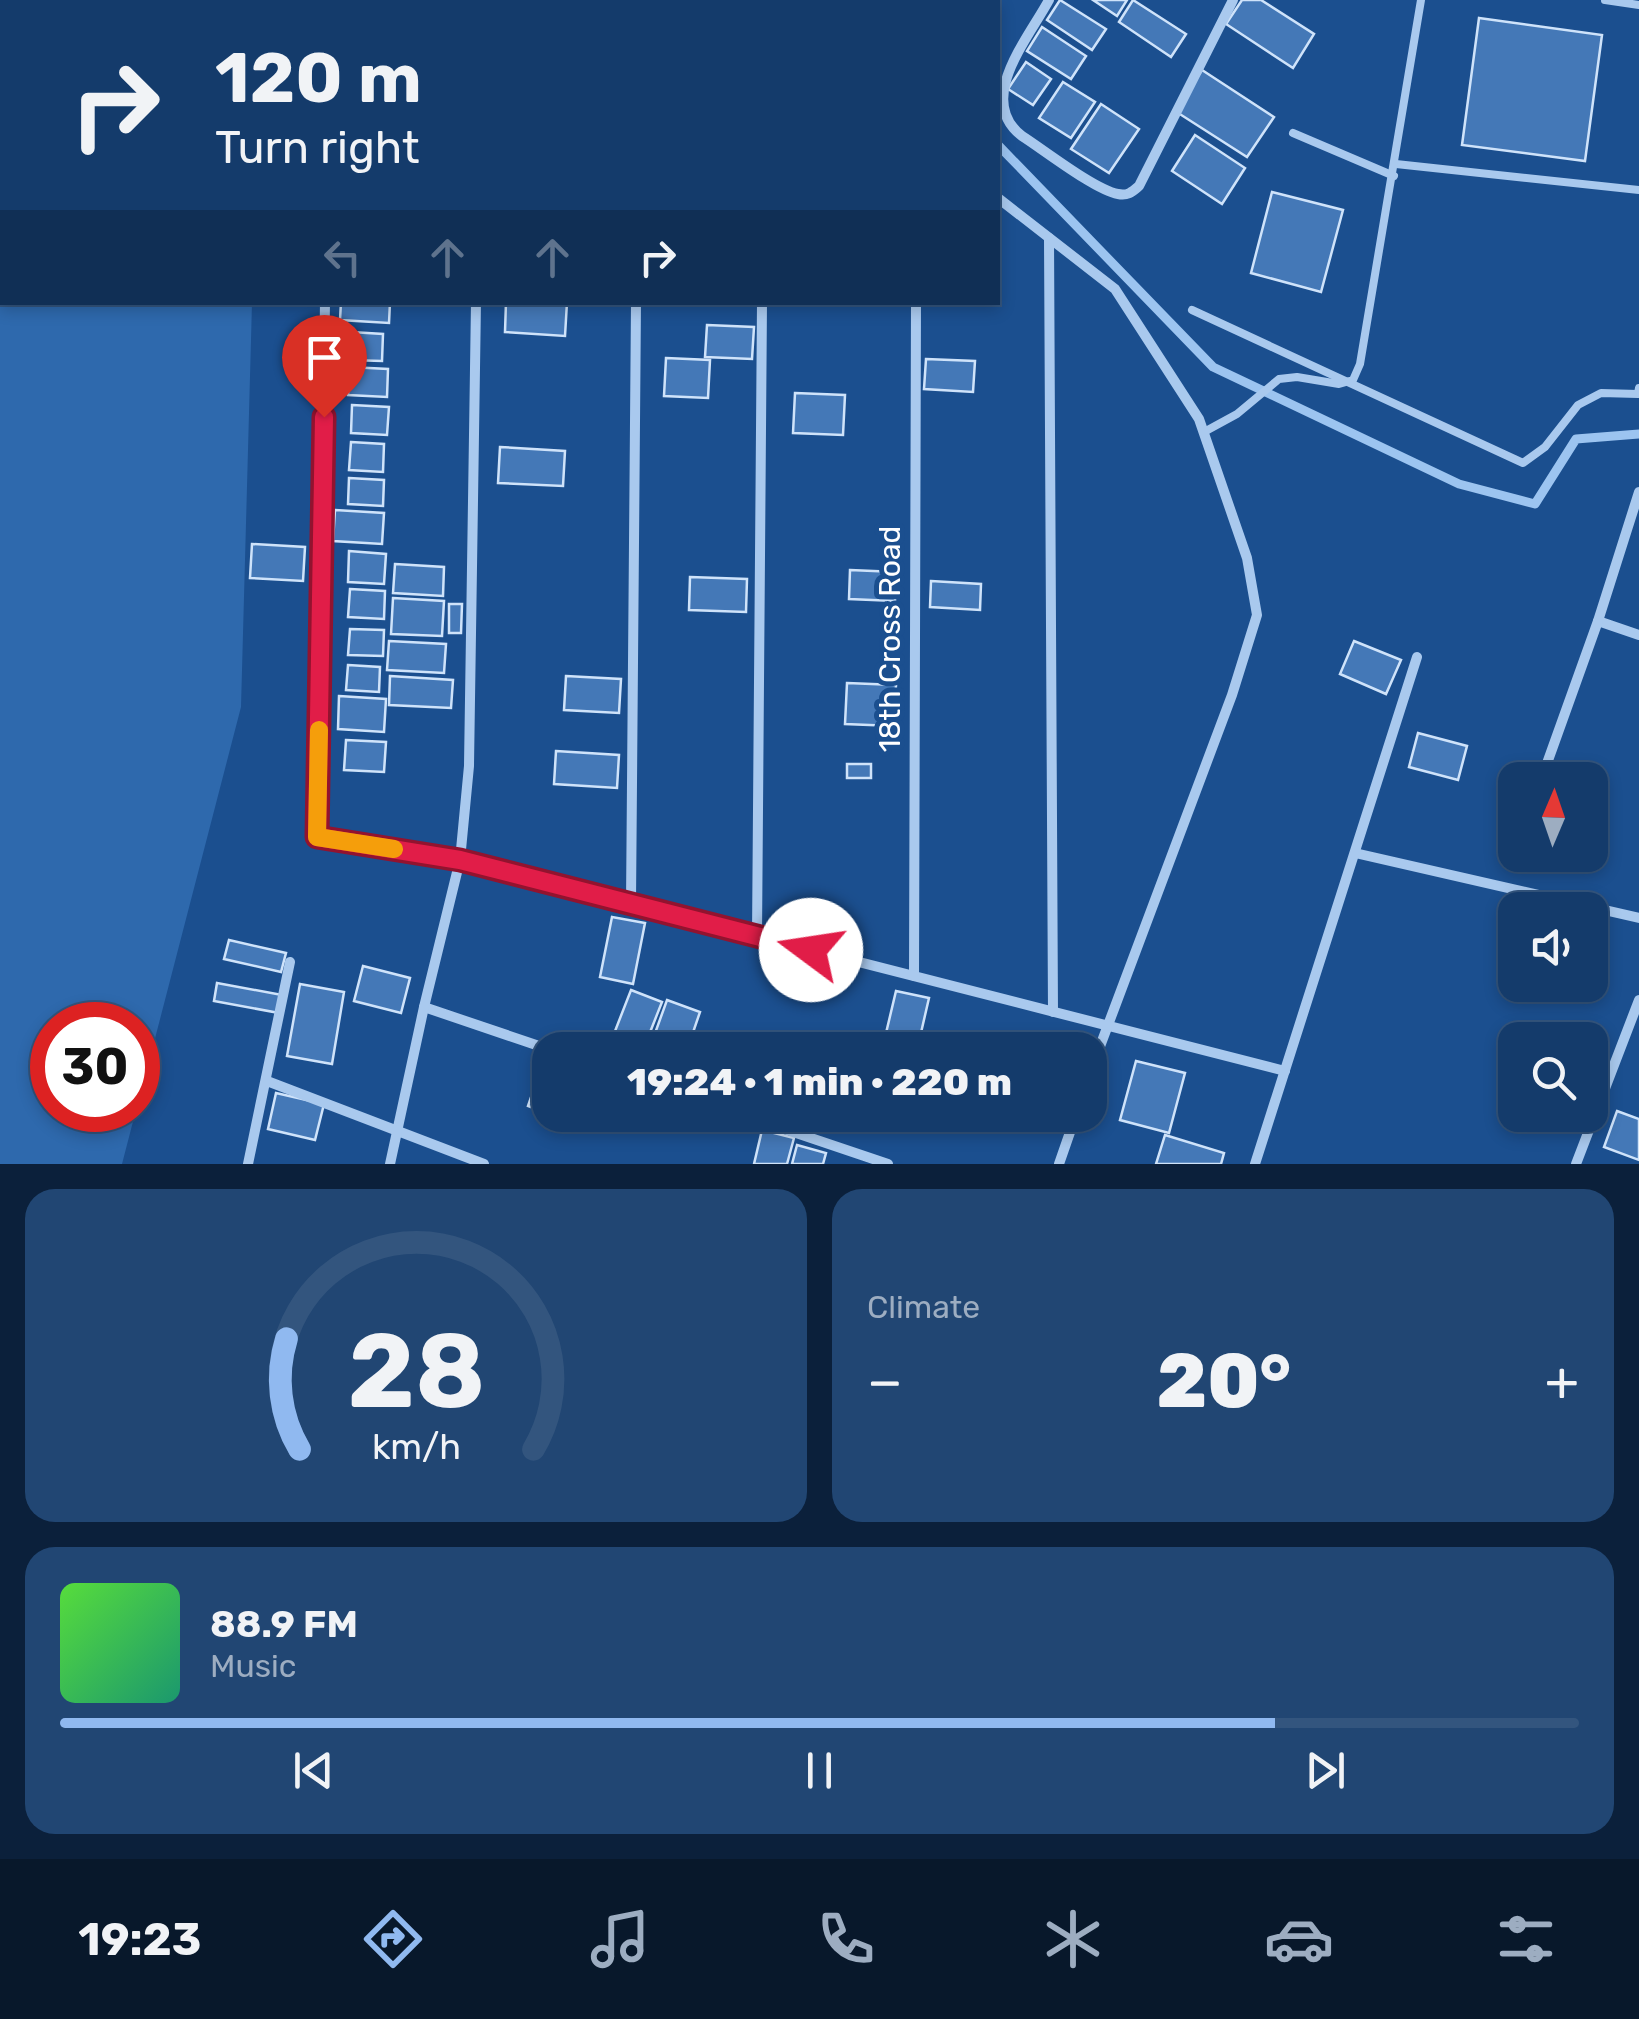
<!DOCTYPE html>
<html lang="en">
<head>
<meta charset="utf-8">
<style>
  body { margin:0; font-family:Rubik,sans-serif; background:#214673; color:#f1f3f6; height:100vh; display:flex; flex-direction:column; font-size:38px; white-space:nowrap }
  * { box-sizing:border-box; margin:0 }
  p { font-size:32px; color:#9dadc1 }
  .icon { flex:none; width:55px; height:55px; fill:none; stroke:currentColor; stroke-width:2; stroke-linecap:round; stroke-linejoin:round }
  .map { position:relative; height:1164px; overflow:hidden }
  .sheet { display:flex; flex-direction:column; gap:25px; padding:25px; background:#0b203b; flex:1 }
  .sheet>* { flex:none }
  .hud { position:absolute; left:0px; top:0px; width:1000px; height:305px; box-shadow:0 5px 15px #0003,0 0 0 2px #33557e; background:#143b6b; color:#f1f3f6; overflow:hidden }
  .needle { width:65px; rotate:2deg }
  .buttons { position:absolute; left:1498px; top:762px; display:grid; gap:20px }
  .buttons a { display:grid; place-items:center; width:110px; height:110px; border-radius:20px; background:#143b6b; box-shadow:0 5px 15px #0003,0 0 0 2px #33557e; font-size:50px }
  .speed { position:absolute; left:30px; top:1002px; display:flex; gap:20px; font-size:50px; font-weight:700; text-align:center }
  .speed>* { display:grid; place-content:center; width:130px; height:130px; border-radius:50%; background:#143b6b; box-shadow:0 5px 15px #0003,0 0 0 2px #33557e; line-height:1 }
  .speed .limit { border:15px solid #d22; background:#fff; color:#111 }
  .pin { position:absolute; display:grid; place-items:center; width:85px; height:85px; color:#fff; margin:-102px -42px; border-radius:50% 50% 50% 0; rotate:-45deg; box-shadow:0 0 10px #0007 }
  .pin .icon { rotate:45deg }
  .me { position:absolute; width:110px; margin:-55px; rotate:284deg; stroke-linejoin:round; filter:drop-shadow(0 0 8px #0008) }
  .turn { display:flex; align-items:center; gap:35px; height:210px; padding:0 50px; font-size:45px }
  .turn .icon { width:130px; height:130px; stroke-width:2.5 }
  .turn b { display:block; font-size:70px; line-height:85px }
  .lanes { display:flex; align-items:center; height:95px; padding:0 50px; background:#0003; justify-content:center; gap:50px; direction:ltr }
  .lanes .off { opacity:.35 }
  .big { font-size:75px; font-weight:800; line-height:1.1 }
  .sheet .tile { flex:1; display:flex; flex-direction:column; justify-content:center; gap:15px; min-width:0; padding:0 35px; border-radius:30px; background:#214673 }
  .sheet .dial { align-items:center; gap:0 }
  .dial svg { height:260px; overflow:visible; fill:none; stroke:#33557e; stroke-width:7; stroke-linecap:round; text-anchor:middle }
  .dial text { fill:#f1f3f6; stroke:none }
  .song { display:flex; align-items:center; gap:30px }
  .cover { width:120px; height:120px; border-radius:15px; background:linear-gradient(135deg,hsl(110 70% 55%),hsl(160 70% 35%)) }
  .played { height:10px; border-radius:5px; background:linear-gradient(90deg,#90b9f0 80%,#33557e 80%) }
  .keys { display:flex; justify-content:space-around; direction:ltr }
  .heat { display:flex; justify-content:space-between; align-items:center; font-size:55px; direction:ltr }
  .sheet .tiles { flex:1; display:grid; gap:25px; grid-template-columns:1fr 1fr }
  .tile:last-child { grid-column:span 2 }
  .trip { position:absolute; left:532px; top:1032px; width:575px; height:100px; border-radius:30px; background:#143b6b; box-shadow:0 5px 15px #0003,0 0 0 2px #33557e; font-weight:800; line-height:100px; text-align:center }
  .tab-bar { display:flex; height:160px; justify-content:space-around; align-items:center; background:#08182b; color:#9dadc1 }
  .tab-bar .icon { width:70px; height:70px }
  .tab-bar .selected { color:#90b9f0 }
  .tab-bar b { font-size:45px; color:#f1f3f6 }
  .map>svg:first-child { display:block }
</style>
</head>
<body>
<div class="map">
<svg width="1639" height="1164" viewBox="0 0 1639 1164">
  <rect width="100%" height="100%" fill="#1b4f8f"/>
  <path fill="#2e69ad" d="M 0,0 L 443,0 L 2,2 L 2,302 L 252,303 L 241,707 L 138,1104 L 138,1025 L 52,1025 L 52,1110 L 136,1110 L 122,1164 L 0,1164 Z"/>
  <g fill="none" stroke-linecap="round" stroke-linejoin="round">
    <g stroke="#9cc4f0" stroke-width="9">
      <path d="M 955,0 L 955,2"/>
      <path d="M 998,145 L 1213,367 L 1459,484 L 1535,504 L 1576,439 L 1639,434"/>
    </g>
  </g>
  <g fill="#4478b7" stroke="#cfe3fa" stroke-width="2.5">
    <path d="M 1060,0 L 1106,29 L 1092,50 L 1047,20 Z"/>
    <path d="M 1093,0 L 1127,0 L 1117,16 Z"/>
    <path d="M 1133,0 L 1186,34 L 1171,57 L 1119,22 Z"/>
    <path d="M 1242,0 L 1261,0 L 1314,34 L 1293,68 L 1226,24 Z"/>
    <path d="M 1479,18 L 1602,35 L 1585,161 L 1462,145 Z"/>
    <path d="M 1042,27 L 1086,56 L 1071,79 L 1027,51 Z"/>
    <path d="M 1026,62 L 1051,79 L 1033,105 L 1008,89 Z"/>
    <path d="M 1202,70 L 1274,117 L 1247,157 L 1175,111 Z"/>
    <path d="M 1063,82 L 1095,102 L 1071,138 L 1039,118 Z"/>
    <path d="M 1101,104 L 1139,129 L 1109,173 L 1071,149 Z"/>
    <path d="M 1195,135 L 1245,168 L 1222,204 L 1172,171 Z"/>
    <path d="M 1272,192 L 1343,210 L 1321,292 L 1251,273 Z"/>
    <path d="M 341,302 L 390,302 L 389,323 L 340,320 Z"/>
    <path d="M 506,302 L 567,302 L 565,336 L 505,332 Z"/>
    <path d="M 707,325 L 754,327 L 752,359 L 705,357 Z"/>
    <path d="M 351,332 L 383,334 L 382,361 L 349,360 Z"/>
    <path d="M 666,358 L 710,360 L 708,398 L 664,396 Z"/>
    <path d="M 926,359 L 975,361 L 973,392 L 924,389 Z"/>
    <path d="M 349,367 L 388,369 L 387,397 L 348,395 Z"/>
    <path d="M 795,393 L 845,395 L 843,435 L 793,433 Z"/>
    <path d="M 352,405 L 389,407 L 387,435 L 351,433 Z"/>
    <path d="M 351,442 L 384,444 L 383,472 L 349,470 Z"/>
    <path d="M 500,447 L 565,451 L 563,486 L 498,483 Z"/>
    <path d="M 349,478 L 384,480 L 383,506 L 348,504 Z"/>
    <path d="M 335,510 L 384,513 L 382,544 L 333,541 Z"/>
    <path d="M 252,544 L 305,547 L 303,581 L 250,578 Z"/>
    <path d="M 349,551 L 386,554 L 384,584 L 348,582 Z"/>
    <path d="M 395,564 L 444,567 L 443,596 L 393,593 Z"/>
    <path d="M 850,570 L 896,572 L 895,601 L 849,599 Z"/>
    <path d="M 690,577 L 747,579 L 746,612 L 689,610 Z"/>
    <path d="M 931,581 L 981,584 L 980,610 L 930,607 Z"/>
    <path d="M 350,589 L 385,591 L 384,619 L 348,617 Z"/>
    <path d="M 393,598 L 444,601 L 442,636 L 391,634 Z"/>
    <path d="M 449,604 L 462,604 L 461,633 L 449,633 Z"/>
    <path d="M 350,629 L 384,630 L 383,656 L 348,655 Z"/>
    <path d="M 389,641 L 446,644 L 444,673 L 387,670 Z"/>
    <path d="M 1354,641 L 1401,660 L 1386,694 L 1340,674 Z"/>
    <path d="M 348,665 L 380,667 L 379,692 L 346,690 Z"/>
    <path d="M 390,676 L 453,680 L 451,708 L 389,705 Z"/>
    <path d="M 566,676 L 621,679 L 619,713 L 564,710 Z"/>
    <path d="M 847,683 L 896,685 L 894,726 L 845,724 Z"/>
    <path d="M 339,696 L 386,699 L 384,732 L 338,729 Z"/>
    <path d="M 1418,733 L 1467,746 L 1458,780 L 1409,767 Z"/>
    <path d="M 346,740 L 386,742 L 384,772 L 344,770 Z"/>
    <path d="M 556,751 L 619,755 L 617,788 L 554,784 Z"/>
    <rect x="847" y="764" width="24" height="14"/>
    <path d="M 612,917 L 645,923 L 633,984 L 600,977 Z"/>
    <path d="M 229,940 L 286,953 L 281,972 L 224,959 Z"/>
    <path d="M 363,966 L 410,978 L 401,1013 L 354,1001 Z"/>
    <path d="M 217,983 L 282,995 L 279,1013 L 214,1001 Z"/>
    <path d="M 300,984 L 344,992 L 332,1064 L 287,1056 Z"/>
    <path d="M 631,990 L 662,1002 L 643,1050 L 626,1050 L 610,1044 Z"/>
    <path d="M 896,991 L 929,998 L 917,1050 L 882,1050 Z"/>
    <path d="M 667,1000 L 700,1012 L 687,1050 L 649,1050 Z"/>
    <path d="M 1136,1061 L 1185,1073 L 1169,1133 L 1120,1120 Z"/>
    <path d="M 542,1065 L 550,1068 L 550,1114 L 528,1106 Z"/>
    <path d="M 276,1093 L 324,1104 L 315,1140 L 268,1129 Z"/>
    <path d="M 1617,1111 L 1639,1119 L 1639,1160 L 1604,1147 Z"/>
    <path d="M 762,1130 L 794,1138 L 787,1164 L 754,1164 Z"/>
    <path d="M 1165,1135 L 1224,1153 L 1221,1164 L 1156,1164 Z"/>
    <path d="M 797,1145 L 826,1153 L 823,1164 L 792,1164 Z"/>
  </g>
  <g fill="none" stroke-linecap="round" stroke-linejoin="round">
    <g stroke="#a9c9ee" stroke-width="8">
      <path d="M 1605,0 L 1639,5"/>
      <path d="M 1293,133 L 1394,176"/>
      <path d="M 1396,164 L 1639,190"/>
      <path d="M 1192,310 L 1523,463 L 1545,447 L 1578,405 L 1601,393 L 1638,394 L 1639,388"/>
      <path d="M 1204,432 L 1237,414 L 1279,379 L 1297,377 L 1339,384 L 1353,380 L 1360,364 L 1421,0"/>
    </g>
    <g stroke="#a9c9ee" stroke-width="10">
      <path d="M 475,0 L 475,2"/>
      <path d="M 1049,0 C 1028,39 975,100 1022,136 C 1044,150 1095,190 1118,194 C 1128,196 1132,192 1139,186 L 1233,0"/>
      <path d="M 998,198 L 1115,289 L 1199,419 L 1247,558 L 1257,615 L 1232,695 L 1090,1073"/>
      <path d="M 1049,238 L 1053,1012"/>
      <path d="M 325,302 L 317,837 L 460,860 L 469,766 L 476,302"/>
      <path d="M 1598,621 L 1639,635"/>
      <path d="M 1541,780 L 1598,621 L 1639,492"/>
      <path d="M 1355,853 L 1639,918"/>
      <path d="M 1511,865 L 1515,853"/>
      <path d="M 631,903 L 636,302"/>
      <path d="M 757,936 L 762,302"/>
      <path d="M 914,976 L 916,302"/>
      <path d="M 424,1007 L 551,1050"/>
      <path d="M 267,1081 L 484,1164"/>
      <path d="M 743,1115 L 888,1164"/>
      <path d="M 248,1164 L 290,962"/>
      <path d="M 390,1164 L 424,1007 L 460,860 L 1285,1071"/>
      <path d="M 1059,1164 L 1076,1115"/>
      <path d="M 1255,1164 L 1417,657"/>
      <path d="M 1576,1164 L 1639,1000"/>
    </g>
  </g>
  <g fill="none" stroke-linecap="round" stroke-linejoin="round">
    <defs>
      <path id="route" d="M 324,417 L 317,837 L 460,860 L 811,950"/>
    </defs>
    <use href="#route" stroke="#92132f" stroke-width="25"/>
    <use href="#route" stroke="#e11d48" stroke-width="18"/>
    <path stroke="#f59e0b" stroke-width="18" d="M 319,730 L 317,837 L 394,849"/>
  </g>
  <g text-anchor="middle" stroke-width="10" stroke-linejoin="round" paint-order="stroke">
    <g font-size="30" fill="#fff" stroke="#1b4f8f">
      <text transform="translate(890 639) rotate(-90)" y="10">18th Cross Road</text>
    </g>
  </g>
</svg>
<div class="buttons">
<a><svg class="needle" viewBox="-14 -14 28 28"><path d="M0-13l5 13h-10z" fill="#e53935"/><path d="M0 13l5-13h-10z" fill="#9dadc1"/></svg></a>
<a><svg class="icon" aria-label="sound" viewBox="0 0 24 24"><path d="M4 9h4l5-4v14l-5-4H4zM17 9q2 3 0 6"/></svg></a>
<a><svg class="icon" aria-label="search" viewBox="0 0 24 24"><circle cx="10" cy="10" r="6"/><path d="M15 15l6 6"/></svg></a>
</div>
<div class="speed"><div class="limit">30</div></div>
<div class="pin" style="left:324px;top:417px;background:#d93025"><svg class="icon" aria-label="arrive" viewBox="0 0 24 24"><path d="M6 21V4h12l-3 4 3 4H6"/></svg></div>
<svg class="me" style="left:811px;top:950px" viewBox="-20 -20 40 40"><circle r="19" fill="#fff"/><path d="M0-13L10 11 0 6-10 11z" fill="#e11d48"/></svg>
<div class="trip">19:24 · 1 min · 220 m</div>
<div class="hud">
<div class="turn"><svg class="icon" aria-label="right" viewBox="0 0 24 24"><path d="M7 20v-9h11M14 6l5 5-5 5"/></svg><div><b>120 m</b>Turn right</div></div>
<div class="lanes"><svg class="icon off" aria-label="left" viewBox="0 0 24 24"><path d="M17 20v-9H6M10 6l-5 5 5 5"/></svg><svg class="icon off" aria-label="ahead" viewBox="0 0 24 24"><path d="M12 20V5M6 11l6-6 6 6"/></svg><svg class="icon off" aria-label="ahead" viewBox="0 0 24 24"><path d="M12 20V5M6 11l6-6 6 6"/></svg><svg class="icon" aria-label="right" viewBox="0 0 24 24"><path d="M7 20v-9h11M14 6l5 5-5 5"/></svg></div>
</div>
</div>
<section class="sheet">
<div class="tiles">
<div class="tile dial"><svg viewBox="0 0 100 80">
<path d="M14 69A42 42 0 1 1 86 69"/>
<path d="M14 69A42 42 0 0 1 10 35" stroke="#90b9f0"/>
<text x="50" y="56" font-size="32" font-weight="700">28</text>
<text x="50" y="72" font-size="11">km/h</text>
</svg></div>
<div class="tile"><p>Climate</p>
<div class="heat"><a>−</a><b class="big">20°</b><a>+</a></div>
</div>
<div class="tile">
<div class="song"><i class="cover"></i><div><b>88.9 FM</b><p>Music</p></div></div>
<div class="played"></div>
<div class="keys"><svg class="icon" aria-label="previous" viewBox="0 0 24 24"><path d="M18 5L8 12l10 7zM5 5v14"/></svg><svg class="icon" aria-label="pause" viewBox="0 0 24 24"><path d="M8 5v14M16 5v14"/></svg><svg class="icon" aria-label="next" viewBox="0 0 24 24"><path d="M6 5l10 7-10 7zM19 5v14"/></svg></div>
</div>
</div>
</section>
<nav class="tab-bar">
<b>19:23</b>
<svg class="icon selected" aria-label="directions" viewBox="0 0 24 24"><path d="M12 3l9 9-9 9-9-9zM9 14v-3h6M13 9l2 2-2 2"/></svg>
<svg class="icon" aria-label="music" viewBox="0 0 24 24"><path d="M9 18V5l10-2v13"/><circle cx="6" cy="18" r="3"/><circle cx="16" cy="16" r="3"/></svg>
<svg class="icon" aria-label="phone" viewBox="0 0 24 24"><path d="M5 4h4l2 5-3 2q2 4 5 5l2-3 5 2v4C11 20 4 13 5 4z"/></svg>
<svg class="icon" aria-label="climate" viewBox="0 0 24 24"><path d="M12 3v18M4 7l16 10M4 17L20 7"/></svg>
<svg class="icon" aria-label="car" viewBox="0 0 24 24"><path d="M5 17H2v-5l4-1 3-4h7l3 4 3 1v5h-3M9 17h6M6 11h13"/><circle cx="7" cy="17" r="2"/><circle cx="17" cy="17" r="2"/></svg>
<svg class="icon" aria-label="filters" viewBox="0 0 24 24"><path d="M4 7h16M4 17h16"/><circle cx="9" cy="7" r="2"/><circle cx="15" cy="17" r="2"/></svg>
</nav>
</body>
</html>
